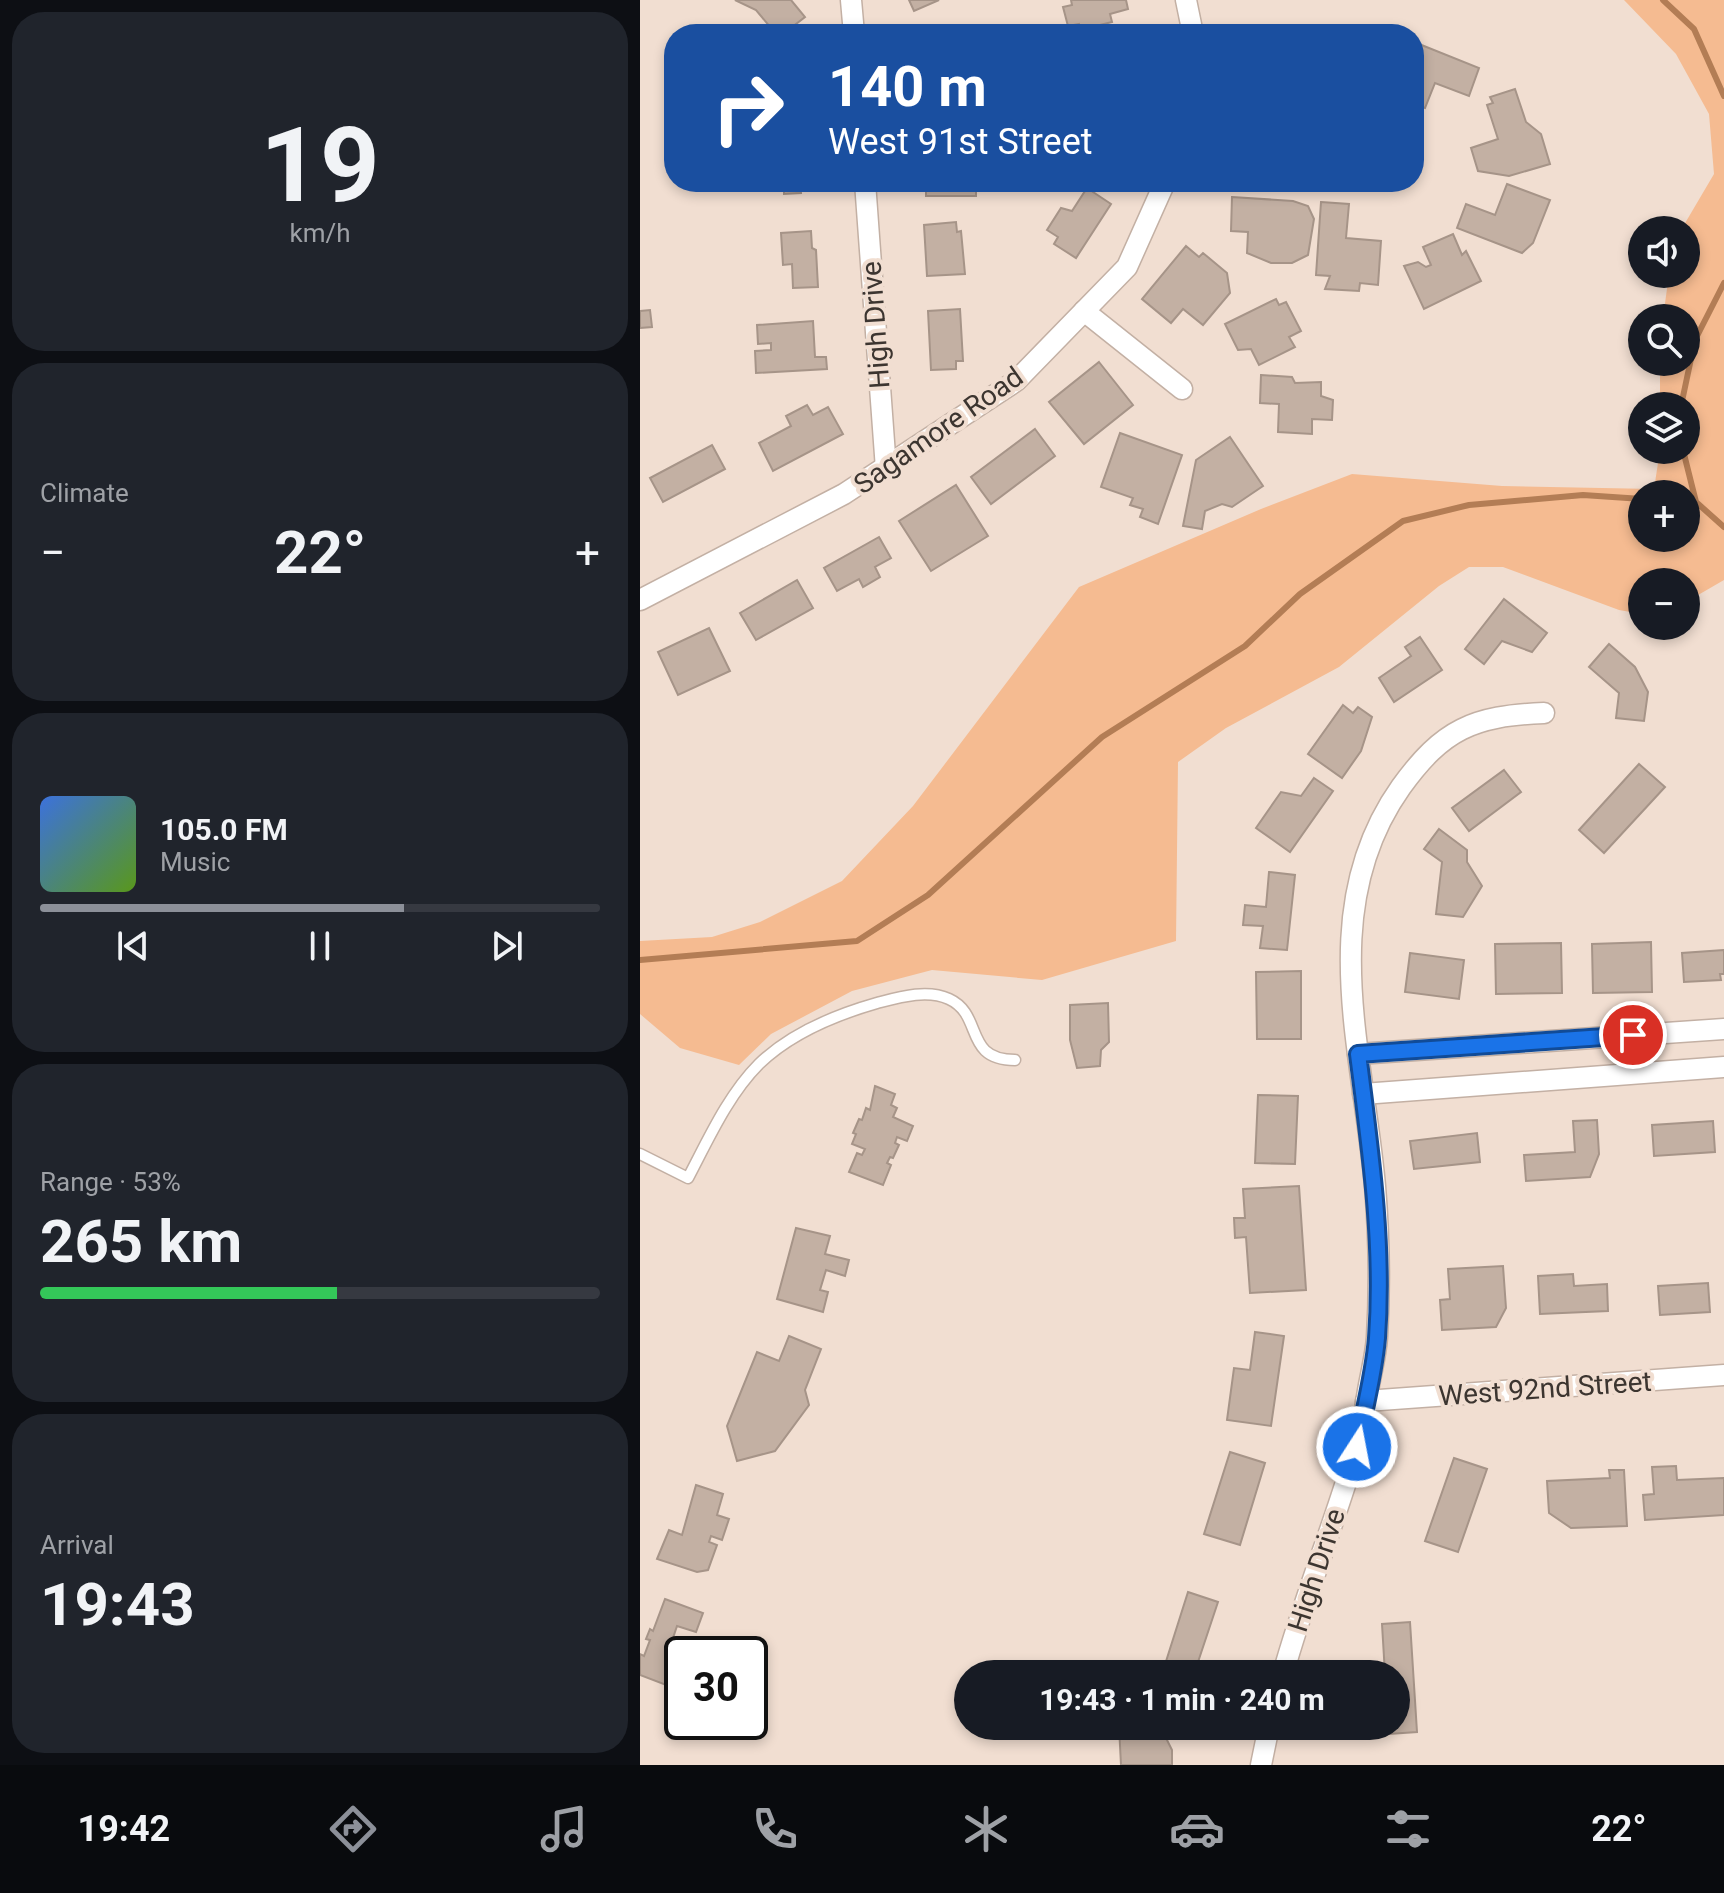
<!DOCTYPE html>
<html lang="en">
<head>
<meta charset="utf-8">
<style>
  body { margin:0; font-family:Roboto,sans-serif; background:#20242c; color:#f1f3f6; height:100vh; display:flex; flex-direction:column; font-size:30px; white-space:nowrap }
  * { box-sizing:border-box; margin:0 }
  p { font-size:26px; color:#9ea1a6 }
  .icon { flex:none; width:44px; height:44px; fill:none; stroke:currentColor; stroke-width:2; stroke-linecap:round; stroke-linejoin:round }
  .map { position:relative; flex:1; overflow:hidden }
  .details { display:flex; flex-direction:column; gap:12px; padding:12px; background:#0d0f14; width:640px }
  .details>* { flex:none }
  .hud { position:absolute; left:24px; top:24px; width:760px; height:168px; border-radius:32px; box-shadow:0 4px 12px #0003; background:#1a4fa0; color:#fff; overflow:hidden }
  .tools { position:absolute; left:988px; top:216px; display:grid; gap:16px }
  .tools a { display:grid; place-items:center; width:72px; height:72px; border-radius:50%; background:#171b24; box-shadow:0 4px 12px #0003; font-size:40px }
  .speed { position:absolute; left:24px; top:1636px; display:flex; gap:16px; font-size:40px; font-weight:700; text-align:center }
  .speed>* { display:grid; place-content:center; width:104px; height:104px; border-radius:50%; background:#171b24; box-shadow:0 4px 12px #0003; line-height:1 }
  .speed .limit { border:4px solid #111; border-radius:12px; background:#fff; color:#111 }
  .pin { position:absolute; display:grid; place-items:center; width:68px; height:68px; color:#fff; margin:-34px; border:4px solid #fff; border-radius:50%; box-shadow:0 2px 8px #0007 }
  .me { position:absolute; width:88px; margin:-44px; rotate:11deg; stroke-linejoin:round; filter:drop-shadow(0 0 6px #0008) }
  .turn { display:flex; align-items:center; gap:28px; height:168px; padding:0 32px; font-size:36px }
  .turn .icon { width:104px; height:104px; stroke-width:2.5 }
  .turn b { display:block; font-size:56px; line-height:68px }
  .big { font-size:60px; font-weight:700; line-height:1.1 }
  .details .widget { flex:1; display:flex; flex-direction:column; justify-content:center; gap:12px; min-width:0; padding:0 28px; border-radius:32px; background:#20242c }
  .details .dial { align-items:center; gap:0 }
  .dial b { font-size:104px; line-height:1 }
  .song { display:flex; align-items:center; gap:24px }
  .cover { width:96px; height:96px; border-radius:12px; background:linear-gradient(135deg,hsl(220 70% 55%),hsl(90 70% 35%)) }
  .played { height:8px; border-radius:4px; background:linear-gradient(90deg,#8c9099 65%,#363941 65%) }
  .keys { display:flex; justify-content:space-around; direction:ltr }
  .heat { display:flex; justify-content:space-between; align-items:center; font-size:44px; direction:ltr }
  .charge { height:12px; border-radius:6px; background:linear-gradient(90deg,#34c759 53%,#363941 0) }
  .trip { position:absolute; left:314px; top:1660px; width:456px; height:80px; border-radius:40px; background:#171b24; box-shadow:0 4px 12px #0003; font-weight:700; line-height:80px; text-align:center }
  .dock { display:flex; height:128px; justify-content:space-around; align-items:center; background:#090b0e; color:#9ea1a6 }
  .dock .icon { width:56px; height:56px }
  .dock .current { color:#8c9099 }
  .dock b { font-size:36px; color:#f1f3f6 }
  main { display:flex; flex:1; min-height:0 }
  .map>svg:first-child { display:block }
</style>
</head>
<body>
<main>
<section class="details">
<div class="widget dial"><b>19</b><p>km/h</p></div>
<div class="widget"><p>Climate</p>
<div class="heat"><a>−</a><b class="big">22°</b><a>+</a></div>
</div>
<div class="widget">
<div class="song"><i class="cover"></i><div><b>105.0 FM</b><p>Music</p></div></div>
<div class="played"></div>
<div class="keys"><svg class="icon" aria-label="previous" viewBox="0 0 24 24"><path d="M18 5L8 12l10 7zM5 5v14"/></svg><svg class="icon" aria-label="pause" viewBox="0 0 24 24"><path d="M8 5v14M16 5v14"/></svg><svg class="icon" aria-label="next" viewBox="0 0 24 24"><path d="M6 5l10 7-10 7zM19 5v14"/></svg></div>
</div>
<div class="widget"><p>Range · 53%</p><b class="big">265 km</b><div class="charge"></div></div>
<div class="widget"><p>Arrival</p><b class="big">19:43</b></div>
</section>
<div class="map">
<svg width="1084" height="1765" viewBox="0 0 1084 1765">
  <rect width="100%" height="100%" fill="#f1ded1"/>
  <path fill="#f5bb91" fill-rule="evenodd" d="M 984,0 L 1084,0 L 1084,580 L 1046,602 L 1046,582 L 1002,582 L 1002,614 L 979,610 L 863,567 L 829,567 L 799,586 L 699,667 L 586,728 L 538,762 L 536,941 L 402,980 L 292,970 L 212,991 L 131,1034 L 99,1065 L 40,1048 L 0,1014 L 0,941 L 72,937 L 120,922 L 202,881 L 273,806 L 439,587 L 621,509 L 712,474 L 862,486 L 1014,489 L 1020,450 L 1046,450 L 1046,406 L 1020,406 L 1020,362 L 1046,362 L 1046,318 L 1023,318 L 1029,274 L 1046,274 L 1046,230 L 1041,230 L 1074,174 L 1069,114 L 1036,54 ZM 1002,494 L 1046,494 L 1046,538 L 1002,538 Z"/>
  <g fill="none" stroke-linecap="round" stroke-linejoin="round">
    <g stroke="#b37d55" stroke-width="6">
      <path d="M 1023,0 L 1054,29 L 1084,96"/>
      <path d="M 1041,406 L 1055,340 L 1084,283"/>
      <path d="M 1043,450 L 1056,502 L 1084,527"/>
      <path d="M 0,960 L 217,941 L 288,895 L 462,737 L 605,646 L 660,594 L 763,521 L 829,505 L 943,495 L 1002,499"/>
    </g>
  </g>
  <g fill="#c3b0a3" stroke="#a69488" stroke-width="2">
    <path d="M 95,0 L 151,0 L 165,17 L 143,34 L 136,34 L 116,10 Z"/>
    <path d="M 269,0 L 299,0 L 274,11 Z"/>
    <path d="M 431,0 L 486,0 L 488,9 L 470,14 L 472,22 L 440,30 L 439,24 L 428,26 L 423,7 L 432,5 Z"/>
    <path d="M 779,44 L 839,68 L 829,96 L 795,83 L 785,108 L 774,104 L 774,91 L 780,76 L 774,73 L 774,56 Z"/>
    <path d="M 875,89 L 886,122 L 901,134 L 910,164 L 869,176 L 838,171 L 831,148 L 858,139 L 847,105 L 853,103 L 850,97 Z"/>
    <path d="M 144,182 L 160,182 L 161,193 L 144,194 Z"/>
    <rect x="286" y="182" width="50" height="14"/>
    <path d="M 867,184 L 910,200 L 893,243 L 882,253 L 817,228 L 826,204 L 855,215 Z"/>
    <path d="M 447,188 L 471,204 L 436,258 L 414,244 L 418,237 L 407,230 L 421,208 L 432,211 Z"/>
    <path d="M 592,197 L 653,201 L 668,206 L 674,219 L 668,255 L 652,263 L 631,263 L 607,253 L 608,232 L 591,231 Z"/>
    <path d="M 681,202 L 709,204 L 706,238 L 741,241 L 738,285 L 720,283 L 719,291 L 685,289 L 690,276 L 676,275 Z"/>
    <path d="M 316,222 L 317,232 L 321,231 L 325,274 L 287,276 L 284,225 Z"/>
    <path d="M 171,231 L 172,248 L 176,250 L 178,287 L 153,288 L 152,264 L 143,265 L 141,233 Z"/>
    <path d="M 813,234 L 822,255 L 826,251 L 841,281 L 784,309 L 764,266 L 778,262 L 786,267 L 791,265 L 783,247 Z"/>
    <path d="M 546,246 L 559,257 L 563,253 L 587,273 L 590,293 L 563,325 L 543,309 L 531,323 L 502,299 Z"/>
    <path d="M 636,299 L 639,305 L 646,302 L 661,331 L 649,337 L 655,347 L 619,365 L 611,349 L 598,350 L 585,324 Z"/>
    <path d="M 320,309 L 323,361 L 316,361 L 316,369 L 291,370 L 288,311 Z"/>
    <path d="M 10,310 L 12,327 L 0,328 L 0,311 Z"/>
    <path d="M 173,321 L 175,357 L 186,357 L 187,369 L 116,373 L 115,351 L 131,350 L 131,343 L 118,344 L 117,325 Z"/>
    <path d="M 459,362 L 493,405 L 444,444 L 409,402 Z"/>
    <path d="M 621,375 L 652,377 L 655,383 L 681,382 L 681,396 L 693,400 L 692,420 L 672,419 L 672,434 L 638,432 L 639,404 L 620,403 Z"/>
    <path d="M 167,405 L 173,415 L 188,407 L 203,434 L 133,471 L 119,443 L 151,426 L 146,416 Z"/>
    <path d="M 395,429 L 415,456 L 351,504 L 331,477 Z"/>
    <path d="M 480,433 L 542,455 L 518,524 L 500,517 L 503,509 L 490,505 L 493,498 L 461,487 Z"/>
    <path d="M 590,437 L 623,486 L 592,507 L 582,504 L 565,511 L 562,529 L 543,526 L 556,460 Z"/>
    <path d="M 72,445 L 85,469 L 23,502 L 10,478 Z"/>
    <path d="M 316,485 L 348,536 L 291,571 L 259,521 Z"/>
    <path d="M 239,537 L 251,558 L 235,567 L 240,577 L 223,587 L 219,579 L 197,591 L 184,568 Z"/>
    <path d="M 157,580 L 173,608 L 116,640 L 100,613 Z"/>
    <path d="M 864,599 L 907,633 L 892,652 L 862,641 L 844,664 L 825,649 Z"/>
    <path d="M 69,628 L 90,671 L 38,695 L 18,652 Z"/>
    <path d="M 780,637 L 802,670 L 754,702 L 739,678 L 771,656 L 765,647 Z"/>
    <path d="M 969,644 L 995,667 L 1008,692 L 1004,721 L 976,718 L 979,693 L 949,667 Z"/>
    <path d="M 703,705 L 713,713 L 718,707 L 732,717 L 721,751 L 702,778 L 668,754 Z"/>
    <path d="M 999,764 L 1025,787 L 964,853 L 939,830 Z"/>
    <path d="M 864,770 L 881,792 L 829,831 L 812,808 Z"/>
    <path d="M 674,778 L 693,791 L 650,852 L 616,828 L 641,792 L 661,796 Z"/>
    <path d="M 799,829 L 827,850 L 827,862 L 842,886 L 823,917 L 796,914 L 802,862 L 784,849 Z"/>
    <path d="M 629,872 L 655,875 L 647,950 L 620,948 L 623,926 L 603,925 L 605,905 L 626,907 Z"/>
    <path d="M 1011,942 L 1012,992 L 953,993 L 952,944 Z"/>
    <path d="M 921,943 L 922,993 L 856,994 L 855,944 Z"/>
    <path d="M 1084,950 L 1084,974 L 1080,974 L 1081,980 L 1044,982 L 1042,953 Z"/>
    <path d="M 770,953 L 824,960 L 819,999 L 765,992 Z"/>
    <path d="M 661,971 L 661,1039 L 617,1039 L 616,972 Z"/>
    <path d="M 468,1003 L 469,1042 L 461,1050 L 460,1066 L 437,1068 L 430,1040 L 430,1005 Z"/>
    <path d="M 235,1086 L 255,1094 L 251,1105 L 257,1108 L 253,1117 L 273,1126 L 267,1141 L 257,1137 L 255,1143 L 259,1145 L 253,1158 L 250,1157 L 247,1163 L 251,1165 L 243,1185 L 209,1172 L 217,1153 L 222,1155 L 225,1149 L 212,1144 L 216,1134 L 213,1133 L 219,1119 L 222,1120 L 226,1108 L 230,1110 Z"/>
    <path d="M 618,1095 L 658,1096 L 655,1164 L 615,1163 Z"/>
    <path d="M 957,1120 L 959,1154 L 950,1177 L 886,1181 L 884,1155 L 935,1152 L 933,1121 Z"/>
    <path d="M 1073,1121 L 1075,1152 L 1014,1156 L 1012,1125 Z"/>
    <path d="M 837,1133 L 840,1162 L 774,1169 L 770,1141 Z"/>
    <path d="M 659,1186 L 666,1290 L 610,1293 L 606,1237 L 595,1238 L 594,1218 L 605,1218 L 603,1189 Z"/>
    <path d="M 156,1228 L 190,1236 L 185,1254 L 209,1260 L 205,1276 L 186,1270 L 180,1290 L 188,1292 L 183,1312 L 137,1299 Z"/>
    <path d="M 863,1266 L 866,1308 L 856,1327 L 802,1330 L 800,1300 L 810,1299 L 808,1269 Z"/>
    <path d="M 933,1274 L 934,1286 L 967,1284 L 968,1311 L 900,1314 L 898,1276 Z"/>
    <path d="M 1068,1283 L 1070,1312 L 1020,1315 L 1018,1286 Z"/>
    <path d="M 615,1332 L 644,1336 L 631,1426 L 587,1420 L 594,1368 L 610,1370 Z"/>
    <path d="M 149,1336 L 181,1349 L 165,1390 L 169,1405 L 135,1451 L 97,1461 L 87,1426 L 117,1352 L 139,1361 Z"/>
    <path d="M 590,1452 L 625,1463 L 600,1545 L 564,1534 Z"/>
    <path d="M 814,1458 L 847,1469 L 818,1552 L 785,1541 Z"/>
    <path d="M 1036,1466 L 1037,1480 L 1084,1478 L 1084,1515 L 1005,1520 L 1003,1495 L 1014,1494 L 1012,1467 Z"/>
    <path d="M 969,1470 L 984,1470 L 987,1526 L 931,1528 L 909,1513 L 907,1481 L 970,1478 Z"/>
    <path d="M 56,1485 L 83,1494 L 77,1515 L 89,1519 L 82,1540 L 71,1536 L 69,1542 L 77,1545 L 68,1570 L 57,1572 L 17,1559 L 29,1530 L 42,1535 Z"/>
    <path d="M 548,1592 L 578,1602 L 554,1674 L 522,1674 Z"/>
    <path d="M 25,1599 L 63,1613 L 56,1632 L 37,1626 L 33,1638 L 50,1644 L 47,1654 L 32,1650 L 26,1666 L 40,1671 L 34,1688 L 0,1675 L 0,1654 L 4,1656 L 10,1640 L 6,1639 L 10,1629 L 13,1631 Z"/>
    <path d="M 770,1622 L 777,1732 L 749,1734 L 748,1726 L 756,1726 L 756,1674 L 745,1674 L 742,1624 Z"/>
    <path d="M 479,1726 L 510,1726 L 511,1737 L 525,1736 L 532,1750 L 532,1765 L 481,1765 Z"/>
  </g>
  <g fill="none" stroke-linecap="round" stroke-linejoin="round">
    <defs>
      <path id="service" d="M 0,1154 L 48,1178 C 68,1140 88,1095 119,1064 C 151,1033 195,1015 237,1003 C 260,997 287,989 309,999 C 344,1015 323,1060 375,1060"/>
      <g id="minor">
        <path d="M 211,0 L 214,34"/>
        <path d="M 546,0 L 553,34"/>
        <path d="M 225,182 L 246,469"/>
        <path d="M 444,311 L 542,389"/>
        <path d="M 0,600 L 204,494 L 376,381 L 487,267 L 525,182"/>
        <path d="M 718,1054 L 1084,1029"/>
        <path d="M 723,1094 L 1084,1067"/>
        <path d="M 726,1401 L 1084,1375"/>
        <path d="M 643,1674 C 664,1598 694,1525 716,1450 C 723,1429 725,1406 729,1385 C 732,1369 736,1353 737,1337 C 740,1287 739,1235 735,1186 C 723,1051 675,908 761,787 C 803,729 833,716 904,713"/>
        <path d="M 621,1765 L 629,1726"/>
      </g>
    </defs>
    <use href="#service" stroke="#c3b0a4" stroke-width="13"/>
    <use href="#minor" stroke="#c3b0a4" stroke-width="23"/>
    <use href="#service" stroke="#fff" stroke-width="10"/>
    <use href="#minor" stroke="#fff" stroke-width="20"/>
  </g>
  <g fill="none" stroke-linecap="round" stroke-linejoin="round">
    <defs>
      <path id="route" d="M 717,1447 C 724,1411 734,1374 737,1338 C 744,1243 730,1148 718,1054 L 993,1035"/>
    </defs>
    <use href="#route" stroke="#114b97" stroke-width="20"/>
    <use href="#route" stroke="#1a73e8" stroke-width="14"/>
  </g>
  <g text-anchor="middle" stroke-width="8" stroke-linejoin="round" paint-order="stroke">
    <g font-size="28" fill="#3c3530" stroke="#f1ded1">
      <text transform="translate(235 325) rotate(-94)" y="10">High Drive</text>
      <text transform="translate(298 430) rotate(-35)" y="10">Sagamore Road</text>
      <text transform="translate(905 1388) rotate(-4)" y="10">West 92nd Street</text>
      <text transform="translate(676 1570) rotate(-72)" y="10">High Drive</text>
    </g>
  </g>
</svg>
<div class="tools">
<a><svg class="icon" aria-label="sound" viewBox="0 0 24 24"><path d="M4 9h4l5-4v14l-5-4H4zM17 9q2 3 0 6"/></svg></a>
<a><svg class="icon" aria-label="search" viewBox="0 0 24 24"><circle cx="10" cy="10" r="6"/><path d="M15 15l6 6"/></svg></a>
<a><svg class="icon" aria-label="layers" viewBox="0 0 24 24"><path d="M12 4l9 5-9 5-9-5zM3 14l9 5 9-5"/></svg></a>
<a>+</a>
<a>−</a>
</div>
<div class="speed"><div class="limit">30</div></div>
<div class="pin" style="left:993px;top:1035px;background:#d93025"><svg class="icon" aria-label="arrive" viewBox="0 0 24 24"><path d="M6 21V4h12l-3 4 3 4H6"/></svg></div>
<svg class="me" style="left:717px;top:1447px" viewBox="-20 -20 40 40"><circle r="17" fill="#1a73e8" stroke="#fff" stroke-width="3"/><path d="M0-11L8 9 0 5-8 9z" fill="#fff"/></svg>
<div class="trip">19:43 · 1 min · 240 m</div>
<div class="hud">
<div class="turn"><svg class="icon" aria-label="right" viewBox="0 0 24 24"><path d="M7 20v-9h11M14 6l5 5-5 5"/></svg><div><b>140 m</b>West 91st Street</div></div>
</div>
</div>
</main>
<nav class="dock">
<b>19:42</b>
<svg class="icon current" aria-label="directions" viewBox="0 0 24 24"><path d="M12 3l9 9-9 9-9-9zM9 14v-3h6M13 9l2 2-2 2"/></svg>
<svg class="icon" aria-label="music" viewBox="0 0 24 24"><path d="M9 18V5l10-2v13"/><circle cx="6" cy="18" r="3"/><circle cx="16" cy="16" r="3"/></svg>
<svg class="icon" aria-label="phone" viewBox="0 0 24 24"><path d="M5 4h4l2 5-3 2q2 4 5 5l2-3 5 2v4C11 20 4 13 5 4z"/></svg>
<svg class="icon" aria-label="climate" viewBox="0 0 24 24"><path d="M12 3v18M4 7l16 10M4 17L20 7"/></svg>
<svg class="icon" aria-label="car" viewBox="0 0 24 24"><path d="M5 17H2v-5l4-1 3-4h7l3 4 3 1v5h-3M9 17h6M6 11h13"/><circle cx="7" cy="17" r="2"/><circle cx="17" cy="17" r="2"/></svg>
<svg class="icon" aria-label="filters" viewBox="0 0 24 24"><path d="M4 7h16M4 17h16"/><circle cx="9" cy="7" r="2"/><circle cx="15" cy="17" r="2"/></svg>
<b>22°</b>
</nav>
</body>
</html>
